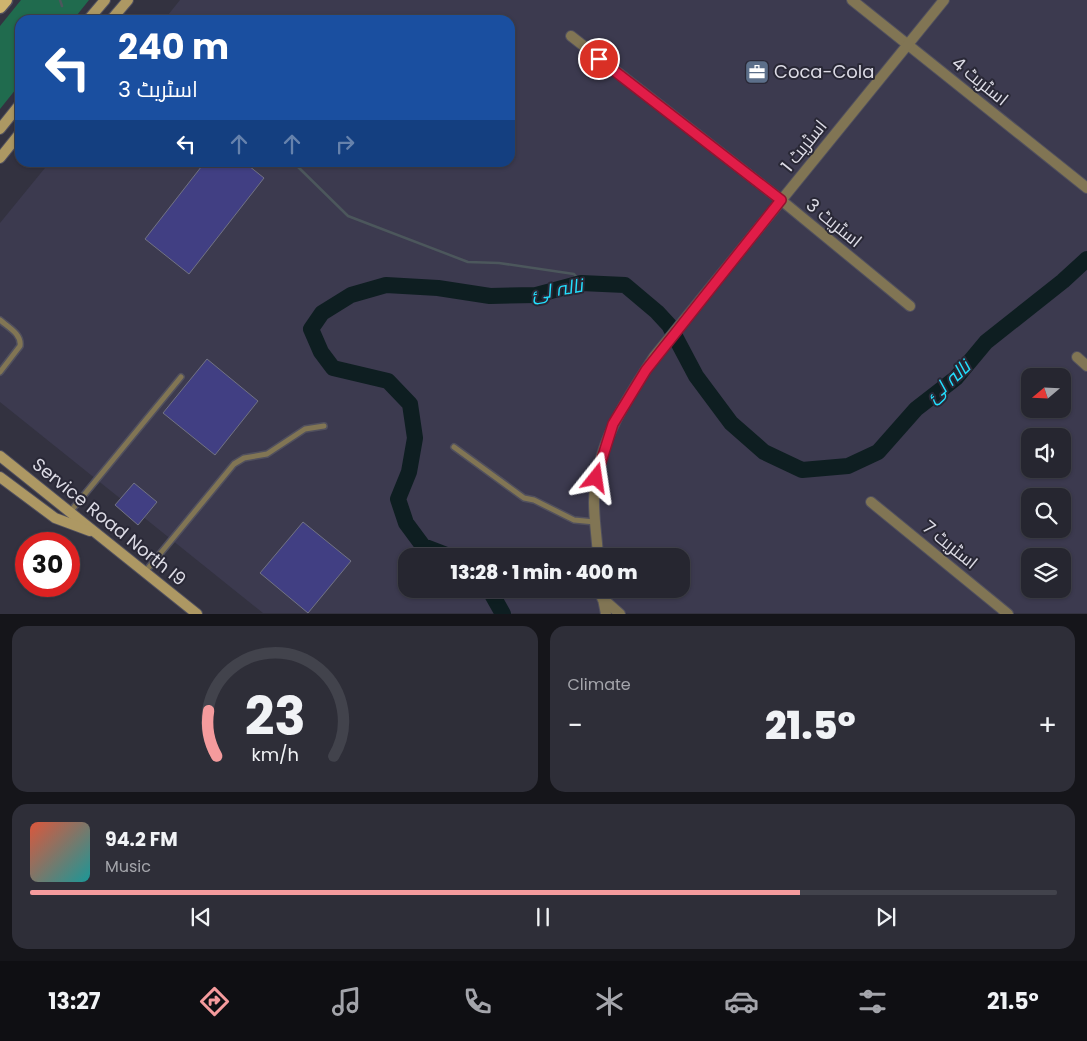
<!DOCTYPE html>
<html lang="en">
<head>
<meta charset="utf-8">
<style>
  body { margin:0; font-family:Poppins,Cairo,sans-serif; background:#2e2e38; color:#f1f3f6; height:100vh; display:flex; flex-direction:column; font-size:19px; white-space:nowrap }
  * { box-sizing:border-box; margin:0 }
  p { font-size:16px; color:#a4a5ab }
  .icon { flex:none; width:28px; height:28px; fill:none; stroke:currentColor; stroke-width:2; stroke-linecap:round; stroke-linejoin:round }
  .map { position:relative; height:614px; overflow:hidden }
  .details { display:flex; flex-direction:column; gap:12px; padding:12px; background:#15151a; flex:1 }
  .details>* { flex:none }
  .hud { position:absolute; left:15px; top:15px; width:500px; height:152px; border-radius:15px; box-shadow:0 1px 4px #0004,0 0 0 1px #42434c; background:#1a4fa0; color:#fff; overflow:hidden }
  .needle { width:32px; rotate:251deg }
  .tools { position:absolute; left:1021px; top:368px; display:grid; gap:10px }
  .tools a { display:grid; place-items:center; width:50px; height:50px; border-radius:10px; background:#262630; box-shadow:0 1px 4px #0004,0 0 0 1px #42434c; font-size:25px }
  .speed { position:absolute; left:15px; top:532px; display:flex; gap:10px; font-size:25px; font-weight:700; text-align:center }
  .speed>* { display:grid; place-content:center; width:65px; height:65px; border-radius:50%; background:#262630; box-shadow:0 1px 4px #0004,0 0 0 1px #42434c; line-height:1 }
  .speed .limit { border:8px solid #d22; background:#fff; color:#111 }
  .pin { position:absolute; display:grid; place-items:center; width:42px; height:42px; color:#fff; margin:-21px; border:2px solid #fff; border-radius:50%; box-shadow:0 1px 5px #0007 }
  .me { position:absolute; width:55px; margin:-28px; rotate:15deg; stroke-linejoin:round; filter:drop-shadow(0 0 4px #0008) }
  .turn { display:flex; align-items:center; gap:18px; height:105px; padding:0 20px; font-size:22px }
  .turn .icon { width:65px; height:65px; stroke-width:2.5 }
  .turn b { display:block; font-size:35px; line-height:42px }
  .lanes { display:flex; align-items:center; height:48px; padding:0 20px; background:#0003; justify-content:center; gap:25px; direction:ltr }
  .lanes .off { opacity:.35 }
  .big { font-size:38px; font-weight:800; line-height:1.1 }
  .details .card { flex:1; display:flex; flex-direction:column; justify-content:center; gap:8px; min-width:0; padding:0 18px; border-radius:15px; background:#2e2e38 }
  .details .dial { align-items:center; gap:0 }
  .dial svg { height:130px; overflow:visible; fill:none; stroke:#42434c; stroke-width:7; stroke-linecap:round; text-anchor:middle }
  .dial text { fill:#f1f3f6; stroke:none }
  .song { display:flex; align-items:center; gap:15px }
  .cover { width:60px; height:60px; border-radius:8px; background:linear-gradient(135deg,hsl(10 70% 55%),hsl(180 70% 35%)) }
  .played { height:5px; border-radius:2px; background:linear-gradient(90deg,#f59b9d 75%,#42434c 75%) }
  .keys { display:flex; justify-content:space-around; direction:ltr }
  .heat { display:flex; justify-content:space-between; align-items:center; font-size:28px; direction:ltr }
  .details .tiles { flex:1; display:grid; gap:12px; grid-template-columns:1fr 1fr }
  .card:last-child { grid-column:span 2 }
  .trip { position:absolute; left:398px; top:548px; width:292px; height:50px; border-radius:15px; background:#262630; box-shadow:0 1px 4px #0004,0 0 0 1px #42434c; font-weight:800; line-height:50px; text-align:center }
  .tab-bar { display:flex; height:80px; justify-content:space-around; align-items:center; background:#0f0f13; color:#a4a5ab }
  .tab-bar .icon { width:35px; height:35px }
  .tab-bar .current { color:#f59b9d }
  .tab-bar b { font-size:22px; color:#f1f3f6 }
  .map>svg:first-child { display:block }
</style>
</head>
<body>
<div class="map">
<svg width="1087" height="614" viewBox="0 0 1087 614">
  <rect width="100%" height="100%" fill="#333240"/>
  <path fill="#3c3a4f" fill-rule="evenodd" d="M 180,0 L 1087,0 L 1087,613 L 263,613 L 0,402 L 0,223 L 49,163 L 510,162 L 510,20 L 164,20 ZM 1030,376 L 1062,376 L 1062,409 L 1030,409 ZM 1030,436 L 1062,436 L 1062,469 L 1030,469 ZM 1030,496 L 1062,496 L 1062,529 L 1030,529 ZM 406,556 L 681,556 L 681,589 L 406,589 ZM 1030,556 L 1062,556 L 1062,589 L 1030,589 Z"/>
  <path fill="#206b4e" d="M 21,0 L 89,0 L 73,20 L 20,20 L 20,84 L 0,109 L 0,26 Z"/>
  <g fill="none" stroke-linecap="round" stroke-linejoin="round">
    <g stroke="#4c575c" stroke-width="2.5">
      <path d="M 60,0 L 62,6"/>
      <path d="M 293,162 L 348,216 L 468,262 L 499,263 L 574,274 L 581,283"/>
    </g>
    <g stroke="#0e1e21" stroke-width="16">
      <path d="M 449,556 L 423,546 L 406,523 L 398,499 L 409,472 L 415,438 L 410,404 L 388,381 L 333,368 L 321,352 L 311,329 L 322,313 L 351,295 L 386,285 L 438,288 L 490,296 L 536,295 L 581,283 L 625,285 L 657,312 L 669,325 L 696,376 L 731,423 L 764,452 L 802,470 L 848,466 L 878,452 L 916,409 L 956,378 L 986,342 L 1063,281 L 1087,259"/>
      <path d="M 489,589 L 503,614"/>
    </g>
  </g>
  <g fill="#413f83" stroke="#727384">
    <path d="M 205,162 L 244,162 L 264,178 L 189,274 L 145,239 Z"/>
    <path d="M 207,359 L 258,401 L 215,455 L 163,413 Z"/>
    <path d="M 134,483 L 157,502 L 138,525 L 115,505 Z"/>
    <path d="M 303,522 L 351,561 L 308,613 L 260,573 Z"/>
  </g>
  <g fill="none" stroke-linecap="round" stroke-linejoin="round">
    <defs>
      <g id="lane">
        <path d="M 125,162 L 126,163"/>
        <path d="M 0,320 C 8,327 22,334 20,346 L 0,372"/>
        <path d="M 454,447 L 524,498 L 534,500 L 574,520 L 595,522"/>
        <path d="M 70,512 L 181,377"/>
        <path d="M 145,572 L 234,464 L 244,458 L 267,454 L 305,429 L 324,426"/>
      </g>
      <g id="street">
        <path d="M 852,0 L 1087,188"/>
        <path d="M 571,36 L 781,200 L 910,306"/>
        <path d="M 1077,357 L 1087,366"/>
        <path d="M 871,502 L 1008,614"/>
        <path d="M 598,556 C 597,538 594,520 594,502 C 595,447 625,401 654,357 L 944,0"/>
        <path d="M 601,589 L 606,614"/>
        <path d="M 602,598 L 620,614"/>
      </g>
      <g id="secondary">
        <path d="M 88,20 L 105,0"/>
        <path d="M 111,20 L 128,0"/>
        <path d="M 0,129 L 20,104"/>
        <path d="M 0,158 L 20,133"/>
        <path d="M 0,456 L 197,614"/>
        <path d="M 0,477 L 55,518 L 90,531"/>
      </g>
      <path id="primary" d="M 0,7 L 6,0"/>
    </defs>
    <use href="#lane" stroke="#51505e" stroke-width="8"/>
    <use href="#street" stroke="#51505e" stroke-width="12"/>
    <use href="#secondary" stroke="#51505e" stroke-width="12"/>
    <use href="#primary" stroke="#51505e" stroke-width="15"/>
    <use href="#lane" stroke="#817554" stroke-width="5"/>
    <use href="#street" stroke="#817554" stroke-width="10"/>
    <use href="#secondary" stroke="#ad9863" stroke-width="10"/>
    <use href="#primary" stroke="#ceb46e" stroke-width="12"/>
  </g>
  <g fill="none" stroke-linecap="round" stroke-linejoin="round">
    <defs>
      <path id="route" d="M 596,478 L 613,424 L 646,370 L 781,200 L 599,59"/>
    </defs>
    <use href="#route" stroke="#92132f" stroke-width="12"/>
    <use href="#route" stroke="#e11d48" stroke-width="9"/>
  </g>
  <defs>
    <symbol id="office-square" viewBox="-11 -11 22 22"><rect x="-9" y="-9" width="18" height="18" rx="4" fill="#5c6f8a" stroke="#292836"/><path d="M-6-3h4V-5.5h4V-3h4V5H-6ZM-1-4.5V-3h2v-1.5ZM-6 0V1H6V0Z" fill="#fff"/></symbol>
  </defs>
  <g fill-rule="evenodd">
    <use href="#office-square" x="743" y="58" width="28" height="28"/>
  </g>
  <g text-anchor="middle" stroke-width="4" stroke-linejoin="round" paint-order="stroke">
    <g font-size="18" fill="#dcdbe5" stroke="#292836" text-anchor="start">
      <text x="774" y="78">Coca-Cola</text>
    </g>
    <g font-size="18" fill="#dcdbe5" stroke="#292836">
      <text transform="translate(980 81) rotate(39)" y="6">اسٹریٹ 4</text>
      <text transform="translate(804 146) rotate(-51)" y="6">اسٹریٹ 1</text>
      <text transform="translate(834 223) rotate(39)" y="6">اسٹریٹ 3</text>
      <text transform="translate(109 522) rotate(39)" y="6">Service Road North I9</text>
      <text transform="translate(950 545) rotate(39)" y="6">اسٹریٹ 7</text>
    </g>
    <g font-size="19" font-style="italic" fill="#23e0ff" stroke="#292836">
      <text transform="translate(557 289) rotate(-10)" y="7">نالہ لئ</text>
      <text transform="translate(948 381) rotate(-43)" y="7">نالہ لئ</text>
    </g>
  </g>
</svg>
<div class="tools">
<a><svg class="needle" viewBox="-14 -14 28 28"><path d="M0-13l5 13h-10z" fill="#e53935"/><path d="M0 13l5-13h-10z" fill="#a4a5ab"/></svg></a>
<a><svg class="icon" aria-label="sound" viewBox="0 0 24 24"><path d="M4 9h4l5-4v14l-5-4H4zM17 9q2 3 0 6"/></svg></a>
<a><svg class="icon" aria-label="search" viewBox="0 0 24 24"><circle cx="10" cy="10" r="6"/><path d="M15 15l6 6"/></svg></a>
<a><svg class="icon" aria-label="layers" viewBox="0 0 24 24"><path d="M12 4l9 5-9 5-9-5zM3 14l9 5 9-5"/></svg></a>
</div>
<div class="speed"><div class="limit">30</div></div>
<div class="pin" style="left:599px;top:59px;background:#d93025"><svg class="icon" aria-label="arrive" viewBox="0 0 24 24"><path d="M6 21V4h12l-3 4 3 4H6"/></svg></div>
<svg class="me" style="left:596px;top:478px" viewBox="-20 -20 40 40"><path d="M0-17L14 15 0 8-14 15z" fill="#e11d48" stroke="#fff" stroke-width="4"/></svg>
<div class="trip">13:28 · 1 min · 400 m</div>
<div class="hud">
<div class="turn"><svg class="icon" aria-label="left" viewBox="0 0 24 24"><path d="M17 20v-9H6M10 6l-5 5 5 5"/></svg><div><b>240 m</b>اسٹریٹ 3</div></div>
<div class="lanes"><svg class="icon" aria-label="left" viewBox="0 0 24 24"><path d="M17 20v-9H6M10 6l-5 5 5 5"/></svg><svg class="icon off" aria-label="ahead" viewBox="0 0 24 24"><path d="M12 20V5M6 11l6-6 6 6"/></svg><svg class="icon off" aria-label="ahead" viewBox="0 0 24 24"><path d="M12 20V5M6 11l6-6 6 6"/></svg><svg class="icon off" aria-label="right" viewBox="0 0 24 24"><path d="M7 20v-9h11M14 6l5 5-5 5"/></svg></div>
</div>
</div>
<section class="details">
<div class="tiles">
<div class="card dial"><svg viewBox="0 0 100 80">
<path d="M14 69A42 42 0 1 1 86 69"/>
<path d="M14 69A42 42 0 0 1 9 41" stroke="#f59b9d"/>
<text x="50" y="56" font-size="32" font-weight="700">23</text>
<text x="50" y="72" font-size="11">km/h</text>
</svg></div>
<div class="card"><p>Climate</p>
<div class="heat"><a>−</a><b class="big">21.5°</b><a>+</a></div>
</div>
<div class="card">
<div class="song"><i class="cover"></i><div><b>94.2 FM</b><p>Music</p></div></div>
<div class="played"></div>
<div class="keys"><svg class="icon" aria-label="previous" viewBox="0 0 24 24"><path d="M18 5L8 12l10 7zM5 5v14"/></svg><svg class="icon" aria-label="pause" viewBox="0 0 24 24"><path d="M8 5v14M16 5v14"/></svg><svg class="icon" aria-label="next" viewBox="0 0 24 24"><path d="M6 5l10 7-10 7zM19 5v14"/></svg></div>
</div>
</div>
</section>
<nav class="tab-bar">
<b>13:27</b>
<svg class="icon current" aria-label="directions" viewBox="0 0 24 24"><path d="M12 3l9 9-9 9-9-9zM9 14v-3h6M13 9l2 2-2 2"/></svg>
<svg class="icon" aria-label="music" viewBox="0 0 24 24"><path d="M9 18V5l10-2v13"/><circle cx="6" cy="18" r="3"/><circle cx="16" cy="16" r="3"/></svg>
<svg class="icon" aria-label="phone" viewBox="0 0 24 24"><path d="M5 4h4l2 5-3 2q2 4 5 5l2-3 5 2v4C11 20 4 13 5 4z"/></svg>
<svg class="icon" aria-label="climate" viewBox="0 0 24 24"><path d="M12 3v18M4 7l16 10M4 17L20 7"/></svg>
<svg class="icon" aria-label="car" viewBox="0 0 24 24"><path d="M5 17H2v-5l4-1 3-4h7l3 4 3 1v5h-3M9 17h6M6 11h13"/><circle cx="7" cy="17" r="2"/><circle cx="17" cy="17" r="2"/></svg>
<svg class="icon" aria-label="filters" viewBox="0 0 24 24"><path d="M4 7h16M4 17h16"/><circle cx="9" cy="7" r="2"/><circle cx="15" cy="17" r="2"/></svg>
<b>21.5°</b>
</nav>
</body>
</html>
